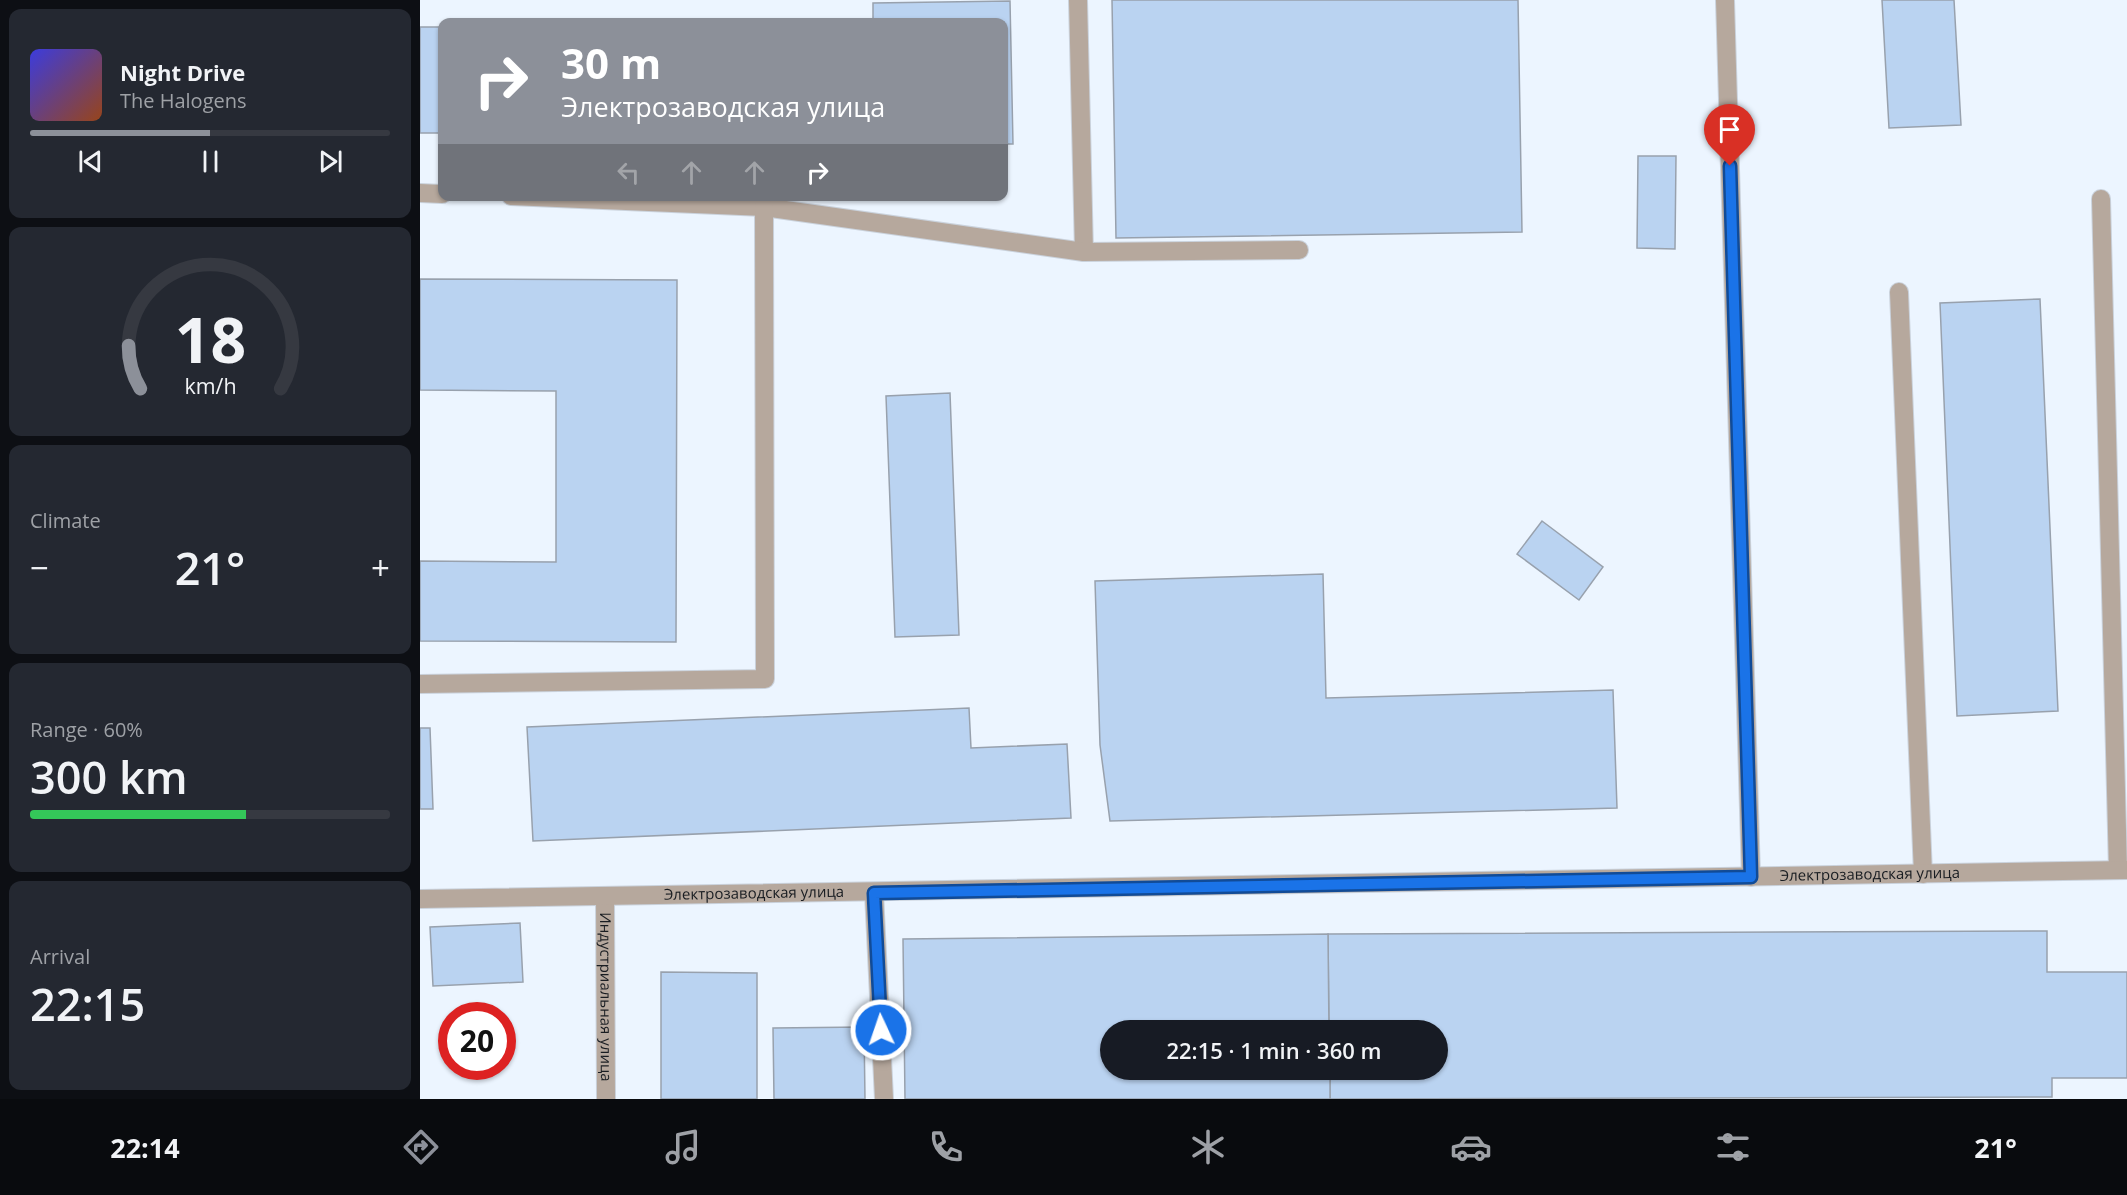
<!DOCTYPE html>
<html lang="en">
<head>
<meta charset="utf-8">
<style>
  body { margin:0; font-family:"Open Sans",sans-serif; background:#242831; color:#f1f3f6; height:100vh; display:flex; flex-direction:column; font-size:22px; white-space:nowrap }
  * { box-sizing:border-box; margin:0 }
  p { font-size:20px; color:#9ea1a6 }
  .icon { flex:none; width:33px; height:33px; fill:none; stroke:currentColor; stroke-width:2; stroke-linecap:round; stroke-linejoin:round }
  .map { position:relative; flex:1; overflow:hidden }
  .sheet { display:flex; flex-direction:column; gap:9px; padding:9px; background:#0d0f14; width:420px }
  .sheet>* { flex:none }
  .banner { position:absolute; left:18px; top:18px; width:570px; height:183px; border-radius:12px; box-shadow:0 2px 4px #0004; background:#8c9099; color:#fff; overflow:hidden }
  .speed { position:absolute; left:18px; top:1002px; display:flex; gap:12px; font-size:30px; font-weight:700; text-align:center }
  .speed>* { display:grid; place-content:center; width:78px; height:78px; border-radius:50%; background:#171b24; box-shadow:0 2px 4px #0004; line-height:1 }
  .speed .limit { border:9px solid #d22; background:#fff; color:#111 }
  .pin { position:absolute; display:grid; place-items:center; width:51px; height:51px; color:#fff; margin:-62px -26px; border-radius:50% 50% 50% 0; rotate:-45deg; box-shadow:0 0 6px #0007 }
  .pin .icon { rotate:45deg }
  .me { position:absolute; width:66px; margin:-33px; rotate:357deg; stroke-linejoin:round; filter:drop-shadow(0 0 4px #0008) }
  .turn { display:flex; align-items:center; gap:21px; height:126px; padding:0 24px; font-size:27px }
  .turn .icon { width:78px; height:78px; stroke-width:2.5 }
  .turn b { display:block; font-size:42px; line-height:51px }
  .lanes { display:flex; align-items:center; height:57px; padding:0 24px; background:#0003; justify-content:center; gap:30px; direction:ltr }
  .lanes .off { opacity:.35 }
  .big { font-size:45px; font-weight:600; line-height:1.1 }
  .sheet .widget { flex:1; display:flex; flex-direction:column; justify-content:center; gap:9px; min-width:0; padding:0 21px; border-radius:12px; background:#242831 }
  .sheet .dial { align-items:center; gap:0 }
  .dial svg { height:156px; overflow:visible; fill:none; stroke:#363941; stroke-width:7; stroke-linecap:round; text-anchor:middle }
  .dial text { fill:#f1f3f6; stroke:none }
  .song { display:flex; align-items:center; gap:18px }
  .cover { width:72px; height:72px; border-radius:9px; background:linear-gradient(135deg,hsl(240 70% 55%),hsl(20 70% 35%)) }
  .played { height:6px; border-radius:3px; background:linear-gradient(90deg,#8c9099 50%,#363941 50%) }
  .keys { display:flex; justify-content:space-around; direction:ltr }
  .heat { display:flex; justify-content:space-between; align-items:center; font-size:33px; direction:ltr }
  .charge { height:9px; border-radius:4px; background:linear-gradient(90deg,#34c759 60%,#363941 0) }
  .trip { position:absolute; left:680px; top:1020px; width:348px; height:60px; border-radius:30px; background:#171b24; box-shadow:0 2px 4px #0004; font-weight:600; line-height:60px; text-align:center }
  .tab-bar { display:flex; height:96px; justify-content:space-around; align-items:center; background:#090b0e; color:#9ea1a6 }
  .tab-bar .icon { width:42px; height:42px }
  .tab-bar .on { color:#8c9099 }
  .tab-bar b { font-size:27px; color:#f1f3f6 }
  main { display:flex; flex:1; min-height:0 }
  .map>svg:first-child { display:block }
</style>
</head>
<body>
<main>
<section class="sheet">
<div class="widget">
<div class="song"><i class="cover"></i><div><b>Night Drive</b><p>The Halogens</p></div></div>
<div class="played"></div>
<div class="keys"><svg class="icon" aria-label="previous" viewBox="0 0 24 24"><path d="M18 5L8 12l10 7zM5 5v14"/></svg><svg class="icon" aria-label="pause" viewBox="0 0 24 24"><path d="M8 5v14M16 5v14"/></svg><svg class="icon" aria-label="next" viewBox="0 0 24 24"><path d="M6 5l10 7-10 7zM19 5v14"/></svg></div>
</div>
<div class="widget dial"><svg viewBox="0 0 100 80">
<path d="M14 69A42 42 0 1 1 86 69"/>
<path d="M14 69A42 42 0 0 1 8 47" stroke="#8c9099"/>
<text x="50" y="56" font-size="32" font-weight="700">18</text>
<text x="50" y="72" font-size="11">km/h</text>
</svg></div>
<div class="widget"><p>Climate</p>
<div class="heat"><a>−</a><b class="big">21°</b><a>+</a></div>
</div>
<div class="widget"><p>Range · 60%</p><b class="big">300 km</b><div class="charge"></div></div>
<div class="widget"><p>Arrival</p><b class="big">22:15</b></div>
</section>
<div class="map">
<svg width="1707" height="1099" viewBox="0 0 1707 1099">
  <rect width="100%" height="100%" fill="#ecf5ff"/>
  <g fill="#bad3f1" stroke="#98a1ad" stroke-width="1.5">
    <path d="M 692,0 L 1098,0 L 1102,232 L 696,238 Z"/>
    <path d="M 1462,0 L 1534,0 L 1541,125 L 1469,128 Z"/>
    <path d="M 590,1 L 593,144 L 584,144 L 584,22 L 272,22 L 453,19 L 453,3 Z"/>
    <rect x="0" y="27" width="22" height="106"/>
    <path d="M 1218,156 L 1256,156 L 1255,249 L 1217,248 Z"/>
    <path d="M 0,279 L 257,280 L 256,642 L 0,641 L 0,561 L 136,562 L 136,391 L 0,390 Z"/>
    <path d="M 1620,299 L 1638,711 L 1537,716 L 1520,303 Z"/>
    <path d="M 530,393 L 539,635 L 475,637 L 466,396 Z"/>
    <path d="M 1122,521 L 1183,567 L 1159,600 L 1097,554 Z"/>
    <path d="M 903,574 L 906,698 L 1193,690 L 1197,808 L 690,821 L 680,745 L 675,581 Z"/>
    <path d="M 549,708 L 551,748 L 647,744 L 651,818 L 113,841 L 107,727 Z"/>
    <path d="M 0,728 L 10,728 L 13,809 L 0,809 Z"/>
    <path d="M 100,923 L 103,982 L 13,986 L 10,927 Z"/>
    <path d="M 1627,931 L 1627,972 L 1707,972 L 1707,1078 L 1632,1078 L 1632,1097 L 910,1099 L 910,1070 L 1017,1070 L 1017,1030 L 909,1030 L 908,934 Z"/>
    <path d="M 908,934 L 909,1030 L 690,1030 L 690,1070 L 910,1070 L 910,1099 L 485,1099 L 483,939 Z"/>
    <path d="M 241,972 L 337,973 L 337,1099 L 241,1099 Z"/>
    <path d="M 444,1027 L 445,1099 L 354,1099 L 353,1028 Z"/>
  </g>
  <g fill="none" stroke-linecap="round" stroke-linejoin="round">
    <defs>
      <g id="minor">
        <path d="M 658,0 L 664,252"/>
        <path d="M 1305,0 L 1331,877"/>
        <path d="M 0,193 L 22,194"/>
        <path d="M 91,196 L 344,207 L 664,252 L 879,250"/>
        <path d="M 1681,199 L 1698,870"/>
        <path d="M 1479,292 L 1503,874"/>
        <path d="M 0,684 L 345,679 L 344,207"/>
        <path d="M 454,893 L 464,1099"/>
        <path id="s1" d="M 185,897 L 186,1099"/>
        <path id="s2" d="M 0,899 L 1707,870"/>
      </g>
    </defs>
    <use href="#minor" stroke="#cad2dc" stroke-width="20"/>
    <use href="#minor" stroke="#b6a89d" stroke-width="18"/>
  </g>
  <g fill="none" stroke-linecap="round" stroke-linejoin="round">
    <defs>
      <path id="route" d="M 461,1030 L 454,893 L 1331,877 L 1310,166"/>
    </defs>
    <use href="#route" stroke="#114b97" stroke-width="15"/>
    <use href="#route" stroke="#1a73e8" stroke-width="10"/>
  </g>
  <g text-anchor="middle" stroke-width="5" stroke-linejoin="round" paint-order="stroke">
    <g font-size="15" fill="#191d22" stroke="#ecf5ff">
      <text dy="5" stroke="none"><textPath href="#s2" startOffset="1450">Электрозаводская улица</textPath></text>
      <text dy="5" stroke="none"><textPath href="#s2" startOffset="334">Электрозаводская улица</textPath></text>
      <text dy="5" stroke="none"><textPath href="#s1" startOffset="100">Индустриальная улица</textPath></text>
    </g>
  </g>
</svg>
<div class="speed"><div class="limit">20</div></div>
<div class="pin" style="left:1310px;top:166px;background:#d93025"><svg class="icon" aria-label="arrive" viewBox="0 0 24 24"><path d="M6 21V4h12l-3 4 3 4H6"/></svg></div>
<svg class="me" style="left:461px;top:1030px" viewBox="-20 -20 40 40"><circle r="17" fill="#1a73e8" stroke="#fff" stroke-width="3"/><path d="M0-11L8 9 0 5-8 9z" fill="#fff"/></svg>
<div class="trip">22:15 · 1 min · 360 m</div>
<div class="banner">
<div class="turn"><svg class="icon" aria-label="right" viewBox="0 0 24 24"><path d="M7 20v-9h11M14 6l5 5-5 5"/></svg><div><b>30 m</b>Электрозаводская улица</div></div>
<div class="lanes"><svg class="icon off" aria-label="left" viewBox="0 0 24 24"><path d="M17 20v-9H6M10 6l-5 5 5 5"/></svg><svg class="icon off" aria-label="ahead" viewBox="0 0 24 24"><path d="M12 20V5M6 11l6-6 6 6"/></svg><svg class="icon off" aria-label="ahead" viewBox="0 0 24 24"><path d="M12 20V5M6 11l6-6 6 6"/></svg><svg class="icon" aria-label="right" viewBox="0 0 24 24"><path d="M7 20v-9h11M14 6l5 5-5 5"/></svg></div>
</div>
</div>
</main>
<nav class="tab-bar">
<b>22:14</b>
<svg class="icon on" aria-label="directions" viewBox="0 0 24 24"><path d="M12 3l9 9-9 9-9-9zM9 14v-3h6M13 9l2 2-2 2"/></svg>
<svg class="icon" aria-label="music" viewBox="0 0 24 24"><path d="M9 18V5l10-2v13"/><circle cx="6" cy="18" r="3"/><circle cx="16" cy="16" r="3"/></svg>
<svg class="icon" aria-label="phone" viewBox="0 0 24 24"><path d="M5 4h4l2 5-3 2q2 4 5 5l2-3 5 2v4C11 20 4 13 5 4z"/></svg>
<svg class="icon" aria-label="climate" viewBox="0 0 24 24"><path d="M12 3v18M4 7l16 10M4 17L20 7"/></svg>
<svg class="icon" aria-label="car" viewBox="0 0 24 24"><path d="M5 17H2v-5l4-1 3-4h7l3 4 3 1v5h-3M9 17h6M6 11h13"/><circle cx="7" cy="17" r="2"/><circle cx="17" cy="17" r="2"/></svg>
<svg class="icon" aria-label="filters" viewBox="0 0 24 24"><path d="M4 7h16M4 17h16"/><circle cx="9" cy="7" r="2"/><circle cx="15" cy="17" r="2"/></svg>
<b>21°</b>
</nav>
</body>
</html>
